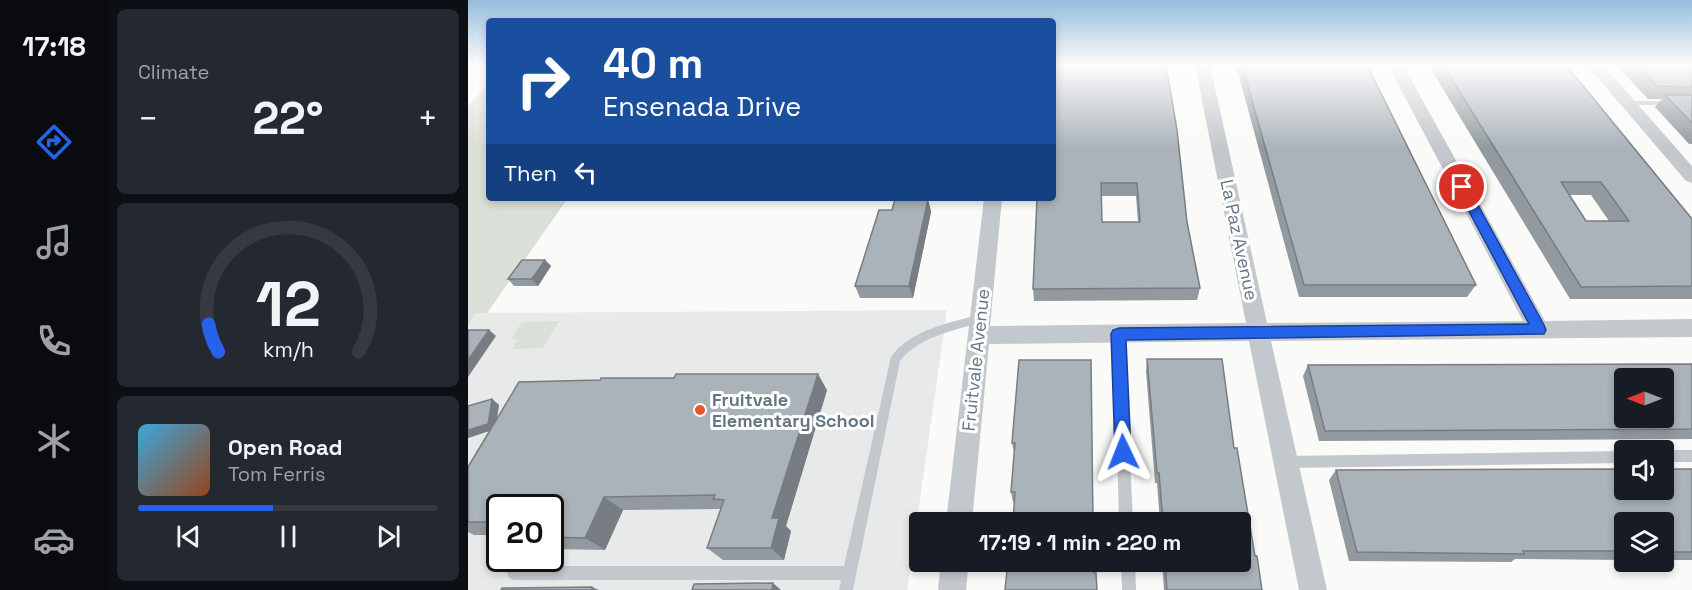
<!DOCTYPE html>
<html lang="en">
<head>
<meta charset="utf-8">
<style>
  body { margin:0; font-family:"Space Grotesk",sans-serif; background:#242831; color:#f1f3f6; height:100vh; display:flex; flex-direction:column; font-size:22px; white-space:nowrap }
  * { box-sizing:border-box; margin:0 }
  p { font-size:20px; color:#9ea1a6 }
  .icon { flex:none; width:33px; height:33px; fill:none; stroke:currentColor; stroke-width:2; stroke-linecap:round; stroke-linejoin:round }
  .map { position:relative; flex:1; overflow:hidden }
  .details { display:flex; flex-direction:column; gap:9px; padding:9px; background:#0d0f14; width:360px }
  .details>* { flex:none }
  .guide { position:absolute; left:18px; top:18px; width:570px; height:183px; border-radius:6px; box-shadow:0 3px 9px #0003; background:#1a4fa0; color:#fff; overflow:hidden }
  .needle { width:39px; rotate:270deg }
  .controls { position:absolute; left:1146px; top:368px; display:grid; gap:12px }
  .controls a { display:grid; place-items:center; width:60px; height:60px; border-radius:6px; background:#171b24; box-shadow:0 3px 9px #0003; font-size:30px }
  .speed { position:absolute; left:18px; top:494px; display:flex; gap:12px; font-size:30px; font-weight:700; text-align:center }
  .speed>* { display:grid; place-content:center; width:78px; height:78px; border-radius:50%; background:#171b24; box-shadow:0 3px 9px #0003; line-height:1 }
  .speed .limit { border:3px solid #111; border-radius:9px; background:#fff; color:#111 }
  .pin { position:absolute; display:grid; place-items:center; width:51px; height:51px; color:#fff; margin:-26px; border:3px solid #fff; border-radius:50%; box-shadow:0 2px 6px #0007 }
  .me { position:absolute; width:66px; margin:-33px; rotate:358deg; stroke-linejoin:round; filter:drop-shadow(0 0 4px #0008) }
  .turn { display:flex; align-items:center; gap:21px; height:126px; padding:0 18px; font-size:27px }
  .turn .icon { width:78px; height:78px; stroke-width:2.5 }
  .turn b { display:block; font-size:42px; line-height:51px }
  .then { display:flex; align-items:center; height:57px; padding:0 18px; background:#0003; gap:12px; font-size:22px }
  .big { font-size:45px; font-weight:800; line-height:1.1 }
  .details .widget { flex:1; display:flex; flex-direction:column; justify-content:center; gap:9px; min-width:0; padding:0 21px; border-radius:9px; background:#242831 }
  .details .dial { align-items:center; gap:0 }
  .dial svg { height:156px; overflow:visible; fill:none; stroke:#363941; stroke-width:7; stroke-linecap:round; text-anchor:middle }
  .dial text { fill:#f1f3f6; stroke:none }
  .song { display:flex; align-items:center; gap:18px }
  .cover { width:72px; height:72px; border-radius:9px; background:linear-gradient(135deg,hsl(200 70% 55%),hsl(20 70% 35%)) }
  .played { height:6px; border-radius:3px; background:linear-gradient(90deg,#2563eb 45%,#363941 45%) }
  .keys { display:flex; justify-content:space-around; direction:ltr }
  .heat { display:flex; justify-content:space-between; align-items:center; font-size:33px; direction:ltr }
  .trip { position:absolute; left:441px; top:512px; width:342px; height:60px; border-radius:6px; background:#171b24; box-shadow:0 3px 9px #0003; font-weight:800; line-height:60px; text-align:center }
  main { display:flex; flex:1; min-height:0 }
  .tabs { display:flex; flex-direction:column; width:108px; justify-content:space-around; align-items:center; background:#090b0e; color:#9ea1a6 }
  .tabs .icon { width:42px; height:42px }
  .tabs .selected { color:#2563eb }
  .tabs b { font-size:27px; color:#f1f3f6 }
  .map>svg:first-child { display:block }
</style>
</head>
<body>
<main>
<nav class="tabs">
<b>17:18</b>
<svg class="icon selected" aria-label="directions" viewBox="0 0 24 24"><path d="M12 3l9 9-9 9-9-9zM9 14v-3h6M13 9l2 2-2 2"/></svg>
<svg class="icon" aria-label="music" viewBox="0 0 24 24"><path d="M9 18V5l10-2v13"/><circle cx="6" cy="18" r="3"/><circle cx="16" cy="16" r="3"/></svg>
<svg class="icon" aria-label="phone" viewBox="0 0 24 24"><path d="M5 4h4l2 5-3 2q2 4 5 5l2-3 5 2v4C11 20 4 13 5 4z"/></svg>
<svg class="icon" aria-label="climate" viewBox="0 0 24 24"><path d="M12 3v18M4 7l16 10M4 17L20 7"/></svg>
<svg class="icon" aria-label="car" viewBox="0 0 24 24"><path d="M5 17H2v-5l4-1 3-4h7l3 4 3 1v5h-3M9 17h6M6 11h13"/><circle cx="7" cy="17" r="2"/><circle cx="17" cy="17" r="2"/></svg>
</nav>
<section class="details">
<div class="widget"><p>Climate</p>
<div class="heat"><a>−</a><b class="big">22°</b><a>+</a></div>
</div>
<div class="widget dial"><svg viewBox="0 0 100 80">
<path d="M14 69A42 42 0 1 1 86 69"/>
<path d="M14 69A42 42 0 0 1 9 55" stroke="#2563eb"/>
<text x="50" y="56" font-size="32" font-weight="700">12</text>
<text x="50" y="72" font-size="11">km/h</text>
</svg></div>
<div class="widget">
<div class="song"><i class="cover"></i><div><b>Open Road</b><p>Tom Ferris</p></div></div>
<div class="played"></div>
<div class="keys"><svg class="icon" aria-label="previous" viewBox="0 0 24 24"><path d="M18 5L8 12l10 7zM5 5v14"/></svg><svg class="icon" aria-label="pause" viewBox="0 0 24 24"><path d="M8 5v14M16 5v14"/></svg><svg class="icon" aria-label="next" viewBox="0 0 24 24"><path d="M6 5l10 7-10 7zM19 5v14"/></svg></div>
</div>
</section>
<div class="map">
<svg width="1224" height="590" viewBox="0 0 1224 590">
  <rect width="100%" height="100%" fill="#fafaf8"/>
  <path fill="#e8e9e9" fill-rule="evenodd" d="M 479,310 L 439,590 L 0,590 L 0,313 ZM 32,507 L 82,507 L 82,558 L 32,558 Z"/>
  <g fill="#dadfd7">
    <path d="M 21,84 L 21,198 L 100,198 L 19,313 L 8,313 L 0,325 L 0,106 Z"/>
    <path d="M 91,321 L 75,348 L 44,349 L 50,340 L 43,339 L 54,322 Z"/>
  </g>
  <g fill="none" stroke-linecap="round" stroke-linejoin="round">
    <g fill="#c3c8cc" fill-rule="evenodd">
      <path d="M 1156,101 L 1224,101 L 1224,105 L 1159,105 L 1155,103 Z"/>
      <path d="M 513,314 L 517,315 L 518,318 L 517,321 C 489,330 451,336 432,361 L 385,590 L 371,590 L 373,580 L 46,580 L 41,578 L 39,573 L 41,568 L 46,566 L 376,566 L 423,357 C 443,329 482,323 513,314 Z"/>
      <path d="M 651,330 L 655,331 L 656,334 L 665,522 L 651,522 L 646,334 L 647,331 Z"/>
      <rect x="1196" y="450" width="28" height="12"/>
      <path d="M 1156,451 L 1156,463 L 818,468 L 814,466 L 812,462 L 814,458 L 818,456 Z"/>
      <path d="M 653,561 L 667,561 L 668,590 L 654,590 Z"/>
    </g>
    <g fill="#c3c8cc" fill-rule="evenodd">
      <path d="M 727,65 L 742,65 L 799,323 L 1055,321 L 920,65 L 935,65 L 1077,321 L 1224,319 L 1224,337 L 803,341 L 859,590 L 831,590 L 781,341 L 521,344 L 504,522 L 478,522 L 516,198 L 534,198 L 522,326 L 778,323 Z"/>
      <path d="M 1119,65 L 1135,65 L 1224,166 L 1224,183 L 1218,181 Z"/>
      <path d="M 473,561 L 501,561 L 498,590 L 470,590 Z"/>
    </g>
  </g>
  <g fill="#929a9f" fill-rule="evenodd">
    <path d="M 585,65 L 719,222 L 732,288 L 729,300 L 566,301 L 565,289 ZM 633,196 L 668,196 L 670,222 L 634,222 Z"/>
    <path d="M 768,65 L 899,65 L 1008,285 L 999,297 L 831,297 Z"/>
    <path d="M 967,65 L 1098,65 L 1224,219 L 1224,299 L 1102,299 L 964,71 ZM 1101,195 L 1123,195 L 1141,221 L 1118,221 Z"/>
    <path d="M 1152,65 L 1224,65 L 1224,144 L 1221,144 L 1187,107 L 1194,99 L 1180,99 L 1150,67 Z"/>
    <path d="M 460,199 L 463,212 L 445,298 L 392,298 L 387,286 L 424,210 Z"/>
    <path d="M 77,260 L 83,266 L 70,286 L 46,286 L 40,279 Z"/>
    <path d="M 679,359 L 766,448 L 794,590 L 696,590 L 694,561 L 772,561 L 772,522 L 692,522 L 689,483 L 687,483 L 678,371 Z"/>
    <path d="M 551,360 L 546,502 L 545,502 L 543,492 L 546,452 L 544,443 Z"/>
    <path d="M 1224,364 L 1224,439 L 851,441 L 835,376 L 840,365 Z"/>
    <path d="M 359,390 L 318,526 L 323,531 L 316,560 L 255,560 L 239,548 L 253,509 L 155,510 L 137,550 L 82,549 L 82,507 L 32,507 L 32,535 L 6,535 L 0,532 L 0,467 L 21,431 L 0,438 L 24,399 L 31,405 L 29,418 Z"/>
    <path d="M 1224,469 L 1224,560 L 1196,560 L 1196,522 L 1156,522 L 1156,560 L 1047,559 L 1043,562 L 881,561 L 861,480 L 868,470 Z"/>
  </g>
  <g fill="#777d82">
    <path d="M 460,199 L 463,212 L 445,298 L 441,286 Z"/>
    <path d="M 77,260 L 83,266 L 70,286 L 64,279 Z"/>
    <path d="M 21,330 L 28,336 L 0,377 L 0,360 Z"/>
    <path d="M 350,374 L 359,390 L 318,526 L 323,531 L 316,560 L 303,548 L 304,518 Z"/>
    <path d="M 24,399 L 31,405 L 27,429 L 0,438 L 0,430 Z"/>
    <path d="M 136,497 L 155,510 L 137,550 L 117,538 Z"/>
    <path d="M 305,583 L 313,590 L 304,590 Z"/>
    <path d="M 124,587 L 131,590 L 123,590 Z"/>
  </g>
  <g fill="#aab3b9" stroke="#777d82" stroke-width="1.5" fill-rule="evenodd">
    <path d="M 585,65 L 698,65 L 709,130 L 719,222 L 732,288 L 565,289 L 569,198 L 585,198 ZM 633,183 L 669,183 L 672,222 L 634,222 Z"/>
    <path d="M 774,65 L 899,65 L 1008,285 L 836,285 Z"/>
    <path d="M 975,65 L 1098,65 L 1224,219 L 1224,286 L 1113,287 ZM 1093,182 L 1133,182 L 1161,221 L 1118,221 Z"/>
    <path d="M 1170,65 L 1224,65 L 1224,87 L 1189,86 Z"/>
    <path d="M 1197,95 L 1224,95 L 1224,123 Z"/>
    <path d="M 427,199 L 460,199 L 441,286 L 387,286 L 411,210 L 424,210 Z"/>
    <path d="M 54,260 L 77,260 L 64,279 L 40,279 Z"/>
    <path d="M 0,330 L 21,330 L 0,360 Z"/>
    <path d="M 679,359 L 754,359 L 766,448 L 769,448 L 787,556 L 789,556 L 794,590 L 699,590 L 697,561 L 772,561 L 772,522 L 695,522 L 691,473 L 689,473 Z"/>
    <path d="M 551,360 L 623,360 L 625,522 L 545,522 L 547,492 L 543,492 L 547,443 L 544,443 Z"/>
    <path d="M 1224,364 L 1224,429 L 857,431 L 840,365 ZM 1156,378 L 1196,378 L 1196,417 L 1156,417 Z"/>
    <path d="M 208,374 L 350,374 L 304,518 L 311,518 L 303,548 L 239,548 L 256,500 L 245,499 L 247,495 L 136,497 L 117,538 L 82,537 L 82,507 L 32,507 L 32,522 L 0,522 L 0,467 L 51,382 L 132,380 L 133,378 L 206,378 Z"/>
    <path d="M 24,399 L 20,424 L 0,430 L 0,406 Z"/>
    <path d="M 1156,469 L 1156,489 L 1196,489 L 1196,469 L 1224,469 L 1224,552 L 1196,552 L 1196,522 L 1156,522 L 1156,551 L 1055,551 L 1056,554 L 889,552 L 868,470 Z"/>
    <path d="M 540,561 L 626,561 L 626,573 L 628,573 L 629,590 L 537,590 Z"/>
    <path d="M 305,583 L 304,590 L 224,590 L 226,584 Z"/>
    <path d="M 124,587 L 123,590 L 33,590 L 34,588 Z"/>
  </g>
  <linearGradient id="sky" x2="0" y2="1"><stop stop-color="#96bcdc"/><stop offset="0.44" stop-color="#fdfdfc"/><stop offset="1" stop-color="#fdfdfc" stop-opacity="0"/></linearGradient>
  <rect width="1224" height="148" fill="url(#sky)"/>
  <path fill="#2563eb" stroke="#184099" stroke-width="1.5" d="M 994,183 L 1000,187 L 1076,325 L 1078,330 L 1076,334 L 658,340 L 663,452 L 661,457 L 655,459 L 650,457 L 647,452 L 643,334 L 645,330 L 651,328 L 1061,324 L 988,187 Z"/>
  <circle fill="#e4572e" stroke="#fff" stroke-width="2" cx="232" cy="410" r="6"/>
  <g text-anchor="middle" stroke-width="6" stroke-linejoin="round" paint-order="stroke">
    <g font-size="18" fill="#657683" stroke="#fff">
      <text transform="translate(771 240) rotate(78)" y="6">La Paz Avenue</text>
      <text transform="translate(508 360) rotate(-84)" y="6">Fruitvale Avenue</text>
    </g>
    <g font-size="18" font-weight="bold" fill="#657683" stroke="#fff" text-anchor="start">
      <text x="244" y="406">Fruitvale<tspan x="244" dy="21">Elementary School</tspan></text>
    </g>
  </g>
</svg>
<div class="controls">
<a><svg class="needle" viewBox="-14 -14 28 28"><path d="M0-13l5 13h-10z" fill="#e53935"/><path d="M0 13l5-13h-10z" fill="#9ea1a6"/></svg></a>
<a><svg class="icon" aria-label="sound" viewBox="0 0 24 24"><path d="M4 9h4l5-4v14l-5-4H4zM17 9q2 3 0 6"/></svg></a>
<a><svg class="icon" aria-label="layers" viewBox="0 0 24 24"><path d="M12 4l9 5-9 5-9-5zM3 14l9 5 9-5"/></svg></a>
</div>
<div class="speed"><div class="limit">20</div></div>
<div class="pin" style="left:994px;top:187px;background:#d93025"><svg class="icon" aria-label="arrive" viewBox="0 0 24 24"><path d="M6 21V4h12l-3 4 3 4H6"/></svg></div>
<svg class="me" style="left:655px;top:452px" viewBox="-20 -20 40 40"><path d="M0-17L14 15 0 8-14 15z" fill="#2563eb" stroke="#fff" stroke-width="4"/></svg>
<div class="trip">17:19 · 1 min · 220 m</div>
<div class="guide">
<div class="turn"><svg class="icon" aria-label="right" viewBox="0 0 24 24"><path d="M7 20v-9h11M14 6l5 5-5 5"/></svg><div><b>40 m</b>Ensenada Drive</div></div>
<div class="then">Then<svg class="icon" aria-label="left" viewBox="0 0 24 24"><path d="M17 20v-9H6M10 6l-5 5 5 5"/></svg></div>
</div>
</div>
</main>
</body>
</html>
